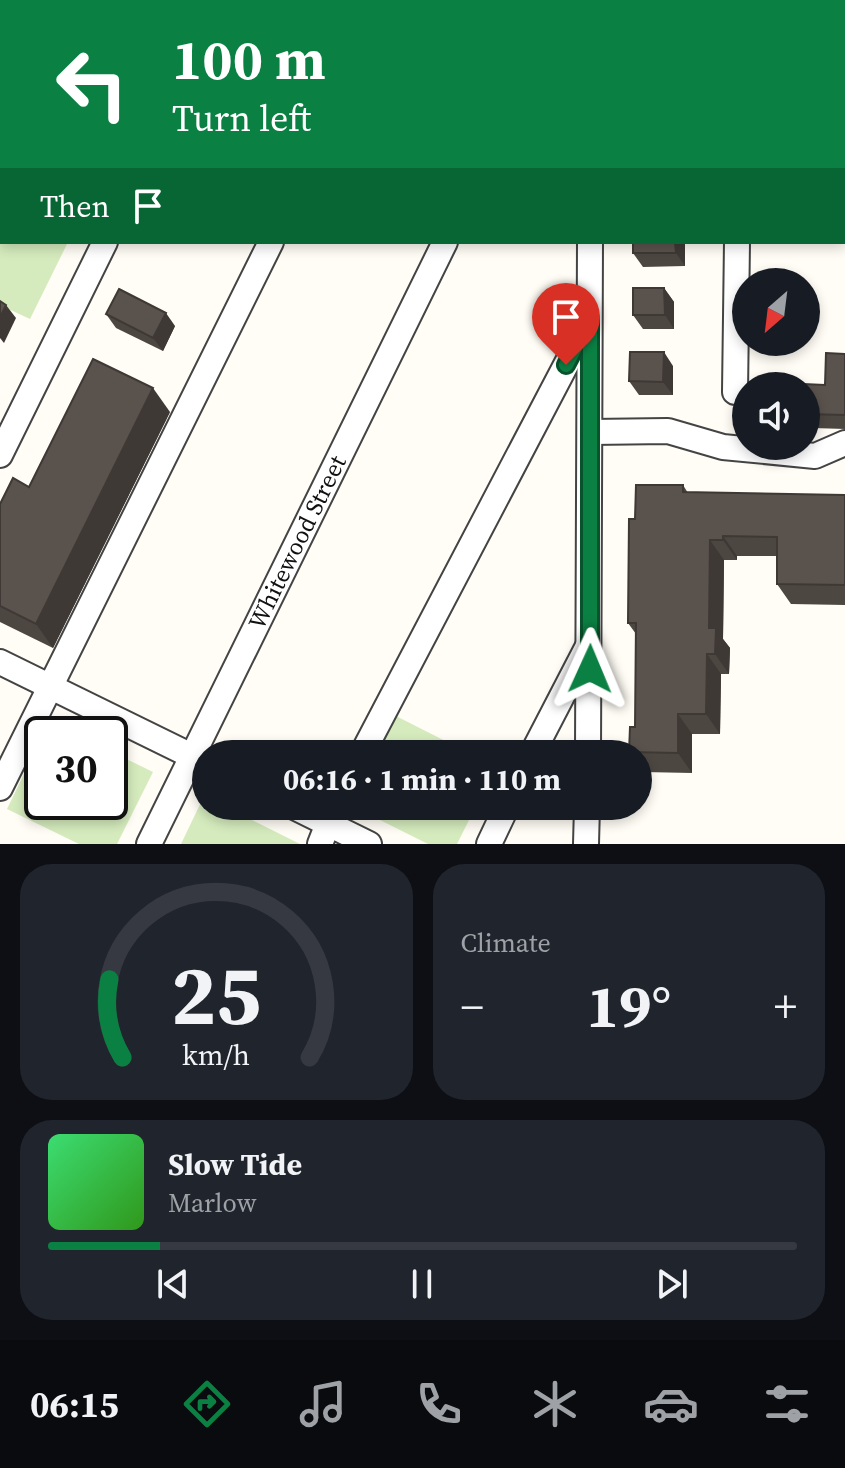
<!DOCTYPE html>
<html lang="en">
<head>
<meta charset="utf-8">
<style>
  body { margin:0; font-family:"Source Serif 4",serif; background:#20242c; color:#f1f3f6; height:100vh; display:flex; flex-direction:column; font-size:30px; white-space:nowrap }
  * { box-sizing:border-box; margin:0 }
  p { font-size:26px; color:#9ea1a6 }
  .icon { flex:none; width:44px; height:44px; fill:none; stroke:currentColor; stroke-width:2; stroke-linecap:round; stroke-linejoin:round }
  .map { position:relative; height:844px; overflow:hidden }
  .side { display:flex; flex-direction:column; gap:20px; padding:20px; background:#0d0f14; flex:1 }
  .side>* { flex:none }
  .guide { position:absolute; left:0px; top:0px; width:846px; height:244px; box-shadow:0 4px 12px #0003; background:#0b8043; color:#fff; overflow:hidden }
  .needle { width:52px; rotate:208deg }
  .buttons { position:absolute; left:732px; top:268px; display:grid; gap:16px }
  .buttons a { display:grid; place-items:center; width:88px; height:88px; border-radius:50%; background:#171b24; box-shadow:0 4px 12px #0003; font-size:40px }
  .speed { position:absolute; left:24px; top:716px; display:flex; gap:16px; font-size:40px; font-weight:700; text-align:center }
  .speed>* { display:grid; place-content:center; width:104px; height:104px; border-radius:50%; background:#171b24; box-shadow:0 4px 12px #0003; line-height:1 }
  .speed .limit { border:4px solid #111; border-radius:12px; background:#fff; color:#111 }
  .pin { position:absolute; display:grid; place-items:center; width:68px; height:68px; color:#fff; margin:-82px -34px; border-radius:50% 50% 50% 0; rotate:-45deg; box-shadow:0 0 8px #0007 }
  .pin .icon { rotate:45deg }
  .me { position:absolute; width:88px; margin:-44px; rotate:1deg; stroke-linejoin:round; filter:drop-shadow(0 0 6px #0008) }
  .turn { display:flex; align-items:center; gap:28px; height:168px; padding:0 40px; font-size:36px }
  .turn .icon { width:104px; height:104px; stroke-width:2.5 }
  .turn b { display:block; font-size:56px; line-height:68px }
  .then { display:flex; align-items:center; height:76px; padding:0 40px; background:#0003; gap:16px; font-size:30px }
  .big { font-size:60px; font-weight:700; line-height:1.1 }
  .side .card { flex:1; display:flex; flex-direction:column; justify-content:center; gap:12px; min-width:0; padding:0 28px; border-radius:32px; background:#20242c }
  .side .dial { align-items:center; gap:0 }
  .dial svg { height:208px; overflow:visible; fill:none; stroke:#363941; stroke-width:7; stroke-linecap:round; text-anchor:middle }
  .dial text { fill:#f1f3f6; stroke:none }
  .song { display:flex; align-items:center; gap:24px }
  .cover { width:96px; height:96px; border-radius:12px; background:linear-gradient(135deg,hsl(140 70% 55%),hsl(110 70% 35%)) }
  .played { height:8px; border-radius:4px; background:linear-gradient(90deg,#0b8043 15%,#363941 15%) }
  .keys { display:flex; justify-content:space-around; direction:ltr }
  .heat { display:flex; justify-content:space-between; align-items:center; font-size:44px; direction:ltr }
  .side .tiles { flex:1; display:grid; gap:20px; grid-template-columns:1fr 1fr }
  .card:last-child { grid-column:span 2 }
  .trip { position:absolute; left:192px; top:740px; width:460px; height:80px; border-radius:40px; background:#171b24; box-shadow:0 4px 12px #0003; font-weight:700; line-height:80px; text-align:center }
  .dock { display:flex; height:128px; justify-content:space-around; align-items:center; background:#090b0e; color:#9ea1a6 }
  .dock .icon { width:56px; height:56px }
  .dock .on { color:#0b8043 }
  .dock b { font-size:36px; color:#f1f3f6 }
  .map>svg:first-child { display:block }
</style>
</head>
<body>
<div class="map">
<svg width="845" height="844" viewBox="0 0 845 844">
  <rect width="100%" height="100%" fill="#fffdf5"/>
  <g fill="#d5ebbd">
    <path d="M 0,204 L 2,242 L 68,242 L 30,319 L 0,305 Z"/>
    <path d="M 392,714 L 471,754 L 372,754 Z"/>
    <path d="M 42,737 L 42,802 L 110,802 L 110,751 L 153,772 L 117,844 L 79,844 L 7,809 Z"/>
    <path d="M 204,796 L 206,806 L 224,806 L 300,844 L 181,844 Z"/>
    <path d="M 352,806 L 476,806 L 457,844 L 428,844 Z"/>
  </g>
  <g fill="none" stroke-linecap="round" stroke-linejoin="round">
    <defs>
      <g id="minor">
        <path d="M 392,0 L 396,2"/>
        <path d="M 49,2 L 50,0"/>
        <path d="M 222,2 L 223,0"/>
        <path d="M 593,2 L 593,0"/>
        <path d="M 739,2 L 739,0"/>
        <path d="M 0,103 L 2,99"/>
        <path d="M 844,120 L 845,120"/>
        <path d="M 735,392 L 737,242"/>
        <path d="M 591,432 L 668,431 L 723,447 L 815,456 L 845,443"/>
        <path d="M 0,455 L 105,242"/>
        <path d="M 0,662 L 206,763"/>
        <path d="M 362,754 L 589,321"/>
        <path d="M 532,754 L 588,646"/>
        <path d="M 588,754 L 590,242"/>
        <path d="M 0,788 L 271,242"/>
        <path d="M 292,806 L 369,844"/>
        <path id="s1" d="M 149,844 L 445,242"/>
        <path d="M 320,844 L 335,806"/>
        <path d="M 489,844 L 507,806"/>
        <path d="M 586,844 L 587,806"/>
      </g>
    </defs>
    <use href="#minor" stroke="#444" stroke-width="28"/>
    <use href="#minor" stroke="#fff" stroke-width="24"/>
  </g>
  <g fill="#4d4742">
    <path d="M 633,242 L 685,242 L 685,266 L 643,267 L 633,253 Z"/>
    <path d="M 664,288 L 674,302 L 674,329 L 643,329 L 633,315 Z"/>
    <path d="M 106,314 L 175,326 L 163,351 L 116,328 Z"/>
    <path d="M 845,354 L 845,429 L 813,428 L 806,418 L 806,386 L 825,385 Z"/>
    <path d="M 673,366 L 673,395 L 639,395 L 629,381 Z"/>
    <path d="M 170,412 L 53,648 L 0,622 L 0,504 L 29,487 Z"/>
    <path d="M 683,485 L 688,493 L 845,495 L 845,605 L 791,604 L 777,584 L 777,556 L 737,556 L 737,560 L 724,560 L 723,639 L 730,648 L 729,674 L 721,674 L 720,734 L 692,734 L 692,773 L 643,772 L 638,765 L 638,754 L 631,754 L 629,752 L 635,727 L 636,634 L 628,623 L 635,519 Z"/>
  </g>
  <g fill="#3f3936">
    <path d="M 0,0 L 18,0 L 17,2 L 2,2 L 2,29 L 0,27 Z"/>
    <path d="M 157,0 L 170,0 L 172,2 L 156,2 Z"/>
    <path d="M 675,242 L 685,242 L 685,266 L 676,253 Z"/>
    <path d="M 664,288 L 674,302 L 674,329 L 665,315 Z"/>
    <path d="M 6,305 L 16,318 L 4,343 L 0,338 L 0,318 Z"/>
    <path d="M 166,313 L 175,326 L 163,351 L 153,338 Z"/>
    <path d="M 664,352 L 673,366 L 673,395 L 663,382 Z"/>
    <path d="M 153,388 L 170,412 L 53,648 L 36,624 Z"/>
    <path d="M 723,536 L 737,556 L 737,560 L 723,540 Z"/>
    <path d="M 710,540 L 724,560 L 723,639 L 730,648 L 729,674 L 715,654 L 709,628 Z"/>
    <path d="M 707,654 L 721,674 L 720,734 L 706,714 Z"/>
    <path d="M 678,714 L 692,734 L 692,773 L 678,753 Z"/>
  </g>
  <g fill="#5a524d" stroke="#3f3936" stroke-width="2">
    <path d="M 125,0 L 157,0 L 156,2 L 129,2 Z"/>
    <rect x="844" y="140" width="1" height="29"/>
    <path d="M 633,242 L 675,242 L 676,253 L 633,253 Z"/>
    <path d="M 633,288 L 664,288 L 665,315 L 633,315 Z"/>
    <path d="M 119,289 L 166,313 L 153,338 L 106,314 Z"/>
    <path d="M 0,301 L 6,305 L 0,318 Z"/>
    <path d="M 630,352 L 664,352 L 663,382 L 629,381 Z"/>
    <path d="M 826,353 L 845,354 L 845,415 L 806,414 L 806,386 L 804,386 L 804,384 L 825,385 Z"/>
    <path d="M 93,359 L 153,388 L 36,624 L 0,606 L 0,504 L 13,478 L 29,487 Z"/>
    <path d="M 636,485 L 683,485 L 683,492 L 845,495 L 845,585 L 777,584 L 777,537 L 723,536 L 723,540 L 710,540 L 709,628 L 716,628 L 715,654 L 707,654 L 706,714 L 678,714 L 678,753 L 629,752 L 630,727 L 635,727 L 636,623 L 628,623 L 629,519 L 635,519 Z"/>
  </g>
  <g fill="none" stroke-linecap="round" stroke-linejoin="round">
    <defs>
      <path id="route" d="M 566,365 L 590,319 L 590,669"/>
    </defs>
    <use href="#route" stroke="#07532c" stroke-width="20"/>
    <use href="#route" stroke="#0b8043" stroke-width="14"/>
  </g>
  <g text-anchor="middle" stroke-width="8" stroke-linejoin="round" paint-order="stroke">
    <g font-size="24" fill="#111" stroke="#fff">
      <text dy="8" stroke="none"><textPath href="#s1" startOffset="336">Whitewood Street</textPath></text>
    </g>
  </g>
</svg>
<div class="buttons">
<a><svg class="needle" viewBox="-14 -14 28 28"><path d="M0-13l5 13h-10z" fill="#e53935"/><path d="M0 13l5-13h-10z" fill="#9ea1a6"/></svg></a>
<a><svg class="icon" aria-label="sound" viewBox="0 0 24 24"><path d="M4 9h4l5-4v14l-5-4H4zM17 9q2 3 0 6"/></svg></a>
</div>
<div class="speed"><div class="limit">30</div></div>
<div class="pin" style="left:566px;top:365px;background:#d93025"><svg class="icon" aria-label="arrive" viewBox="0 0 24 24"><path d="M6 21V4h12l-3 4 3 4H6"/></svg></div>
<svg class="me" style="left:590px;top:669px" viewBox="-20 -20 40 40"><path d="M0-17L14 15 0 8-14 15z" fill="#0b8043" stroke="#fff" stroke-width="4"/></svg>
<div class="trip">06:16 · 1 min · 110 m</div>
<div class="guide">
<div class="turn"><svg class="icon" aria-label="left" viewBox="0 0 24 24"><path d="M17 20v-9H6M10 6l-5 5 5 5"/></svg><div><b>100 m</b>Turn left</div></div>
<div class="then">Then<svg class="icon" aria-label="arrive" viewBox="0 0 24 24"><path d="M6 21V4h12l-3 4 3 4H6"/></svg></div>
</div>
</div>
<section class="side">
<div class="tiles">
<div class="card dial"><svg viewBox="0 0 100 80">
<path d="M14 69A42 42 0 1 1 86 69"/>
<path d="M14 69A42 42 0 0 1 9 39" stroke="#0b8043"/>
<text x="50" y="56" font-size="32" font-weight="700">25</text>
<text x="50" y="72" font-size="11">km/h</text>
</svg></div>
<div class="card"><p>Climate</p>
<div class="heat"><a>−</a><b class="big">19°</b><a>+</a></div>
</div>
<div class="card">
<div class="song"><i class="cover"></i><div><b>Slow Tide</b><p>Marlow</p></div></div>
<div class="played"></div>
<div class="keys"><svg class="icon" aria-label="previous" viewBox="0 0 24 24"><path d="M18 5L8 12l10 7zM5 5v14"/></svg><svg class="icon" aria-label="pause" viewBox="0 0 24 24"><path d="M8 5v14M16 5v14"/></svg><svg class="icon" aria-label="next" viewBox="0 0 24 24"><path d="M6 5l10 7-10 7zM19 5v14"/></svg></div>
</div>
</div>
</section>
<nav class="dock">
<b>06:15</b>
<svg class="icon on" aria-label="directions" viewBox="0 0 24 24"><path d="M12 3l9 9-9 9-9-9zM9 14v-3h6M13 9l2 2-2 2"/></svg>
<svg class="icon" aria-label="music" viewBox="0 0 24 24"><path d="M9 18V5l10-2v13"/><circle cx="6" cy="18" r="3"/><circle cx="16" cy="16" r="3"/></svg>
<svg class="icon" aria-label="phone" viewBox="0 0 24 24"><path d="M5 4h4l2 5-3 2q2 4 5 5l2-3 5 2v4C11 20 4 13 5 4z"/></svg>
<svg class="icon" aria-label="climate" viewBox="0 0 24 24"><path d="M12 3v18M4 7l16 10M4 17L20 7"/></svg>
<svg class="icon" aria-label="car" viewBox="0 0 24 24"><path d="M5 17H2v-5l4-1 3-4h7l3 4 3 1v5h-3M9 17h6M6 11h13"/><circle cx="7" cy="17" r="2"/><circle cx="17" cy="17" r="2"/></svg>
<svg class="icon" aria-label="filters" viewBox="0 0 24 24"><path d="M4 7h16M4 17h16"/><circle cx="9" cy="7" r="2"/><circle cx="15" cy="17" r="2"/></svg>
</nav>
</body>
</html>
